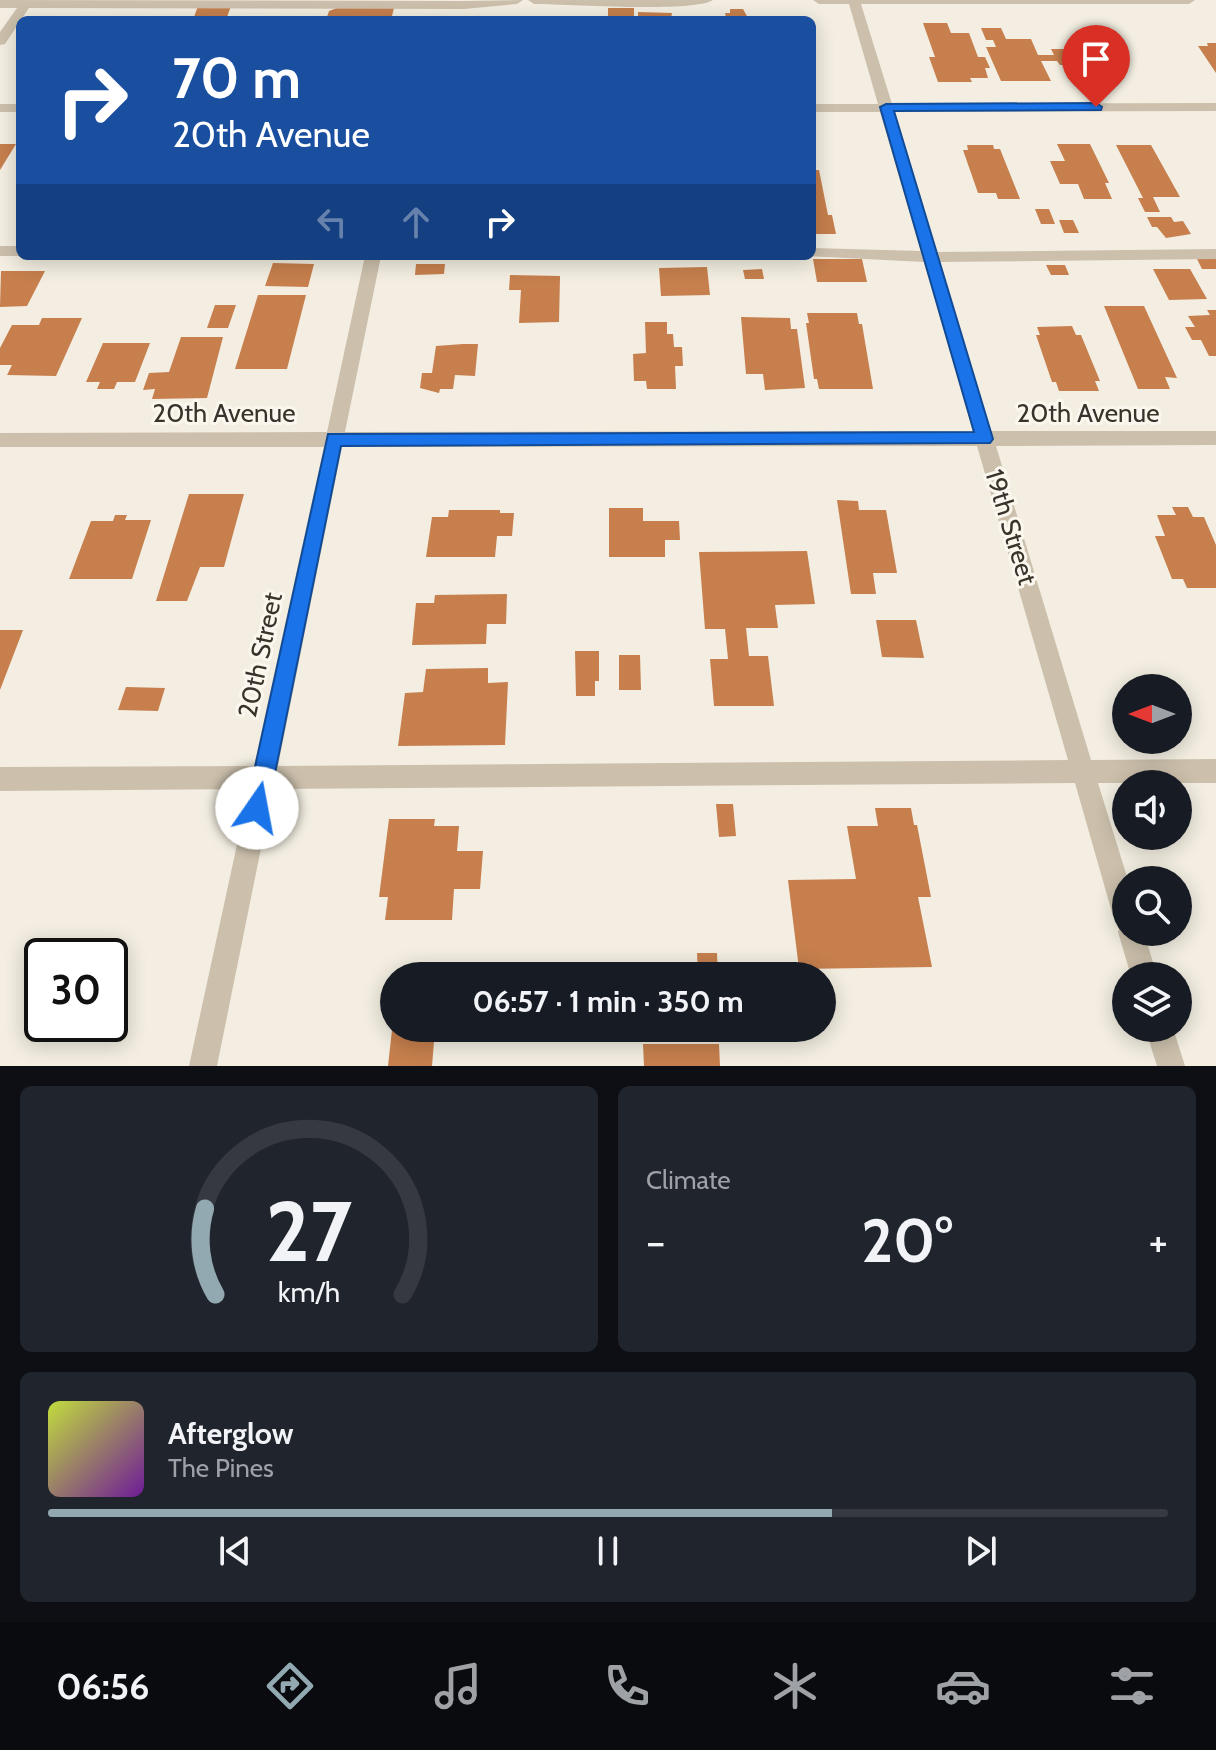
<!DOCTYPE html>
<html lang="en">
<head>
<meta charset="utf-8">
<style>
  body { margin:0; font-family:Cabin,sans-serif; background:#20242c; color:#f1f3f6; height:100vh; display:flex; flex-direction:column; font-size:30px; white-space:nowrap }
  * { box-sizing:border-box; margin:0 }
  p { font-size:26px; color:#9ea1a6 }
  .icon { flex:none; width:44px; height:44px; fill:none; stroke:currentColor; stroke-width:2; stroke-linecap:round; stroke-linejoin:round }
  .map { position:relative; height:1066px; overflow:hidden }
  .drawer { display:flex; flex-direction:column; gap:20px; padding:20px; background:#0d0f14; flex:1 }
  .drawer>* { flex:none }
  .top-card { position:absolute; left:16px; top:16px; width:800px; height:244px; border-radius:12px; box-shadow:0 4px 20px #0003; background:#1a4fa0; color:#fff; overflow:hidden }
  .needle { width:52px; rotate:270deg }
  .fabs { position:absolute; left:1112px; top:674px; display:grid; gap:16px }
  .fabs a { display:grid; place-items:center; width:80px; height:80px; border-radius:50%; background:#171b24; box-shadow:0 4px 20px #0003; font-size:40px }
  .speed { position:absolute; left:24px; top:938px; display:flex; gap:16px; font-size:40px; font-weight:700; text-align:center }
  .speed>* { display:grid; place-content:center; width:104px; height:104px; border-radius:50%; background:#171b24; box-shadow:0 4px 20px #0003; line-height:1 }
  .speed .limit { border:4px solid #111; border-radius:12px; background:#fff; color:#111 }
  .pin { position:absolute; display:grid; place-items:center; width:68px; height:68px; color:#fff; margin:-82px -34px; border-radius:50% 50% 50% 0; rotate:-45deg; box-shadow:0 0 8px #0007 }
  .pin .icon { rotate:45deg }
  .me { position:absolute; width:88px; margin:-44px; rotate:12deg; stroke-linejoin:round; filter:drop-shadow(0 0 6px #0008) }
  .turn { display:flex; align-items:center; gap:28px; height:168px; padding:0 24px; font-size:36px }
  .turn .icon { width:104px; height:104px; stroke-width:2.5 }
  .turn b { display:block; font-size:56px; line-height:68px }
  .lanes { display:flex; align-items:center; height:76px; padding:0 24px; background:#0003; justify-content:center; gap:40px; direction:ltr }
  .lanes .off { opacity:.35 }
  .big { font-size:60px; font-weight:700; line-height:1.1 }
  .drawer .widget { flex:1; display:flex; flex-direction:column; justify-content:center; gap:12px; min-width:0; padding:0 28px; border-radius:12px; background:#20242c }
  .drawer .dial { align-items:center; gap:0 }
  .dial svg { height:208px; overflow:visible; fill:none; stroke:#363941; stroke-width:7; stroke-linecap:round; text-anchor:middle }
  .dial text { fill:#f1f3f6; stroke:none }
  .song { display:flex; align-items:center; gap:24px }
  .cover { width:96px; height:96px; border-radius:12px; background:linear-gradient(135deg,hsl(70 70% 55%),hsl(280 70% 35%)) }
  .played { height:8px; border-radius:4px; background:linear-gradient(90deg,#93a9b1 70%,#363941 70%) }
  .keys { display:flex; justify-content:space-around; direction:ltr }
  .heat { display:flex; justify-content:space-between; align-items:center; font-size:44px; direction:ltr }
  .drawer .tiles { flex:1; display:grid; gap:20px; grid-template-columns:1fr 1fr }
  .widget:last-child { grid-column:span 2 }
  .trip { position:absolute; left:380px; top:962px; width:456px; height:80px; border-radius:40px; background:#171b24; box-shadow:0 4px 20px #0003; font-weight:700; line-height:80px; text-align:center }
  .tabs { display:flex; height:128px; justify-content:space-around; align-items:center; background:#090b0e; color:#9ea1a6 }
  .tabs .icon { width:56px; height:56px }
  .tabs .selected { color:#93a9b1 }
  .tabs b { font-size:36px; color:#f1f3f6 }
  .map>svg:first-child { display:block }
</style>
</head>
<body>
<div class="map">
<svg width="1216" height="1066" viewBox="0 0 1216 1066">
  <rect width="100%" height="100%" fill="#f3eee1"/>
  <g fill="#c67f4d">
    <path d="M 198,6 L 231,6 L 227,17 L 194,17 Z"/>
    <path d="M 337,8 L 394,8 L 391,20 L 326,20 L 329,11 Z"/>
    <rect x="608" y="8" width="26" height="12"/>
    <path d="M 730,9 L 743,9 L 748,18 L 726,18 L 725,13 L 730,13 Z"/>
    <path d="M 638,12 L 672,13 L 671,18 L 638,17 Z"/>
    <path d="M 923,23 L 947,23 L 951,33 L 969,33 L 978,57 L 985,57 L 990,68 L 985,68 L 988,78 L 970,78 L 972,82 L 938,82 L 929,57 L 935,57 Z"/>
    <path d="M 981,28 L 1001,28 L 1006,39 L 1031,39 L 1038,55 L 1054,55 L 1051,49 L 1072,49 L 1081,65 L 1060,65 L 1057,61 L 1041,61 L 1051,81 L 1001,81 L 986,47 L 996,47 L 993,40 L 986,40 Z"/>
    <path d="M 1207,43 L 1216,43 L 1216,73 L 1198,46 L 1208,46 Z"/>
    <path d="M 0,144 L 16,144 L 0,170 Z"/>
    <path d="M 1057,144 L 1090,144 L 1109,183 L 1105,183 L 1112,199 L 1084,199 L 1078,184 L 1060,184 L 1050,161 L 1065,161 Z"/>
    <path d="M 967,145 L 993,145 L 994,149 L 1000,149 L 1020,199 L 998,199 L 996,193 L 978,193 L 963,150 L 968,150 Z"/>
    <path d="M 1116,145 L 1151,145 L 1180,197 L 1153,197 L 1160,212 L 1145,212 L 1138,198 L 1143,198 Z"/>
    <path d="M 812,170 L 819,170 L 828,215 L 832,215 L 836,234 L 812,234 Z"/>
    <path d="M 1035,209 L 1049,209 L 1055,224 L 1041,224 Z"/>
    <path d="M 1147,217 L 1171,217 L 1174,222 L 1183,221 L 1191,234 L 1166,238 L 1157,227 L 1152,227 Z"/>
    <path d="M 1059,220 L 1073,220 L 1079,233 L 1064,233 Z"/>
    <path d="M 1196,257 L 1216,257 L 1216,269 L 1202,269 Z"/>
    <path d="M 813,259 L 862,259 L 867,282 L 817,282 Z"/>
    <path d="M 273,263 L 314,264 L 308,287 L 265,286 Z"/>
    <path d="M 416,264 L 445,264 L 444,274 L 415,275 Z"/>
    <path d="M 1046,265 L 1065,265 L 1069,275 L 1051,275 Z"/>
    <path d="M 707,267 L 710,295 L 661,296 L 659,268 Z"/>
    <path d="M 762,269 L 764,279 L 745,279 L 743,270 Z"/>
    <path d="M 1153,269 L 1190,269 L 1207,299 L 1169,300 Z"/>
    <path d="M 1,271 L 45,271 L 27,306 L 0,307 Z"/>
    <path d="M 510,275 L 560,276 L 559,322 L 519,323 L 521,290 L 509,290 Z"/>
    <path d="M 258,295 L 306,295 L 287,369 L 235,369 Z"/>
    <path d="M 215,305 L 236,305 L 228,328 L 207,328 Z"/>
    <path d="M 1104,306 L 1144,306 L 1177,378 L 1165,377 L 1170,389 L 1138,389 Z"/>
    <path d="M 1207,310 L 1216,310 L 1216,356 L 1209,356 L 1201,340 L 1192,340 L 1185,327 L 1195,327 L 1188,316 L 1210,315 Z"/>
    <path d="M 807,313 L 857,313 L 859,324 L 862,324 L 873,389 L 819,389 L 817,379 L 814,379 L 806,323 L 809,323 Z"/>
    <path d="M 741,317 L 790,318 L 791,329 L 797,329 L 805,388 L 765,390 L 763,374 L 746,374 Z"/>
    <path d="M 42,318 L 82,318 L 56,376 L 7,375 L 12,365 L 0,365 L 0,348 L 12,325 L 39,325 Z"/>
    <path d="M 645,322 L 667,322 L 667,334 L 673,334 L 674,347 L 682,347 L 683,366 L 675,366 L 676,389 L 647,389 L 646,381 L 634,381 L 633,354 L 646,353 Z"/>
    <path d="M 1072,326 L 1076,335 L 1081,335 L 1100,381 L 1095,381 L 1099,391 L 1059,391 L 1056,382 L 1052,382 L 1036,335 L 1040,335 L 1037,327 Z"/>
    <path d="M 181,337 L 223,337 L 207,398 L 152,399 L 155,389 L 143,390 L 149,373 L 169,372 Z"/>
    <path d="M 103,343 L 150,343 L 135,382 L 117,382 L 114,389 L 97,389 L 100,382 L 86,382 Z"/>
    <path d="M 463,344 L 478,344 L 475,376 L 455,375 L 453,389 L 440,389 L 439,393 L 420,388 L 422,373 L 432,373 L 436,346 Z"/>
    <path d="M 189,494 L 244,494 L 224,567 L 200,567 L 187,601 L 156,601 Z"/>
    <path d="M 837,500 L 858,501 L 859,510 L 886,510 L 897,573 L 873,573 L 876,594 L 851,594 Z"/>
    <path d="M 1172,507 L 1188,507 L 1193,517 L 1204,517 L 1216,545 L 1216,588 L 1187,588 L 1183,579 L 1172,579 L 1155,536 L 1165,536 L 1157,515 L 1176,515 Z"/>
    <path d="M 609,508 L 643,508 L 643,521 L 679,521 L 680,540 L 665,540 L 665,557 L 609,557 Z"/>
    <path d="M 449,510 L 500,510 L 500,513 L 514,513 L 512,536 L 497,536 L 495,557 L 426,557 L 432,517 L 448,517 Z"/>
    <path d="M 115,515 L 127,515 L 125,520 L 151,520 L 132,579 L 69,579 L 91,521 L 113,521 Z"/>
    <path d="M 807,551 L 815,604 L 775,605 L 778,628 L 746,628 L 749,656 L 768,656 L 774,706 L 714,706 L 710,659 L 728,659 L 725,629 L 705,629 L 699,552 Z"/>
    <path d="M 507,594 L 506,624 L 487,624 L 486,644 L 412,645 L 416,603 L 434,603 L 435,595 Z"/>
    <path d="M 876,620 L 916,620 L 924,658 L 882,657 Z"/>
    <path d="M 0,630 L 23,630 L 0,690 Z"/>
    <path d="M 575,651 L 599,651 L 599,681 L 595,681 L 595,696 L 576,696 Z"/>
    <path d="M 619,655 L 640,655 L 641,690 L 619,690 Z"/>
    <path d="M 488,668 L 488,683 L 508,682 L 505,745 L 398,746 L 405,693 L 423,692 L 426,669 Z"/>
    <path d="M 126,687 L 165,688 L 158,711 L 118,710 Z"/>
    <path d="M 716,804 L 733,804 L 736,836 L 719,837 Z"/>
    <path d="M 875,808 L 911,808 L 914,825 L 917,825 L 931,897 L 918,897 L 932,967 L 799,969 L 788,880 L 856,879 L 847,826 L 878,826 Z"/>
    <path d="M 389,819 L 435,819 L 434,826 L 459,826 L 457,851 L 483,851 L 480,889 L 454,889 L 452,920 L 385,920 L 388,897 L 379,897 Z"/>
    <path d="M 697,953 L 717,953 L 718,976 L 698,976 Z"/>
    <path d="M 435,1029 L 432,1066 L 388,1066 L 392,1030 Z"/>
    <path d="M 643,1044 L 719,1044 L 720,1066 L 644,1066 Z"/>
  </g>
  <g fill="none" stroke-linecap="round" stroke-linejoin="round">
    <g fill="#ccc0ac" fill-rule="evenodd">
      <path d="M 0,0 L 464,1 L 523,0 L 517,4 L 464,9 L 29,8 L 5,44 L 0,45 L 0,32 L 17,8 L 0,8 Z"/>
      <path d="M 528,0 L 713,0 C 695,13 565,4 534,4 Z"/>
      <path d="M 813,0 L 1195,0 L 1189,4 L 861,4 L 892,104 L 1216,103 L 1216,111 L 894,112 L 937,252 L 1216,249 L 1216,259 L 940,262 L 991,431 L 1216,431 L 1216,445 L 996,446 L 1091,760 L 1216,759 L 1216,783 L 1098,783 L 1128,880 L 1126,932 L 1144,932 L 1157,976 L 1131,976 L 1118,932 L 1120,926 L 1113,916 L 1075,783 L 273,789 L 217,1066 L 189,1066 L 249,789 L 0,791 L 0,767 L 254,766 L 324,447 L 0,447 L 0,433 L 327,432 L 365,256 L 381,256 L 345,432 L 973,431 L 924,262 L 806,256 L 812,256 L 812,248 L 921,251 L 880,112 L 812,112 L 812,104 L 878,104 L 849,4 L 819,4 ZM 977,446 L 1068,760 L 278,766 L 342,447 Z"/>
      <rect x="0" y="104" width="20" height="8"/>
      <path d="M 0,246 L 20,246 L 21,256 L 0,256 Z"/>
      <path d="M 1145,1028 L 1173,1028 L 1185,1066 L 1157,1066 Z"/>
    </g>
  </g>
  <path fill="#1a73e8" stroke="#114b97" stroke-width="2" d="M 1096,103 L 1102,107 L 1101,110 L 894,111 L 993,439 L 990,443 L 341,446 L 268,808 L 265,816 L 257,819 L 249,816 L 246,808 L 328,434 L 974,432 L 880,107 L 886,104 Z"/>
  <g text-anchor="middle" stroke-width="6" stroke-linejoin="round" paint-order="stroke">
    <g font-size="26" fill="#3a332b" stroke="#fbf7ee">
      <text x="224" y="422">20th Avenue</text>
      <text x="1088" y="422">20th Avenue</text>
      <text transform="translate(1011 527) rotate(73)" y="9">19th Street</text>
      <text transform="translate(260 655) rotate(-78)" y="9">20th Street</text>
    </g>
  </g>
</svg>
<div class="fabs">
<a><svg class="needle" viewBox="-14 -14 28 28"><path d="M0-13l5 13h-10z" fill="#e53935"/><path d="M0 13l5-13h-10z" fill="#9ea1a6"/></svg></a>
<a><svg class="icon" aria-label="sound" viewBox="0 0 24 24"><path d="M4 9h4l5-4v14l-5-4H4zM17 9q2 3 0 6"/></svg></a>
<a><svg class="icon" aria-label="search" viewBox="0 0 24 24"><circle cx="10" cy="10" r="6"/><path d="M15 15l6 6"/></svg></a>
<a><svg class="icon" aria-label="layers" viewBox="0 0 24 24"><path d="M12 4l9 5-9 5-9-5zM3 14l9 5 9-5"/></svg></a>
</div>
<div class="speed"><div class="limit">30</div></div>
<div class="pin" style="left:1096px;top:107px;background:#d93025"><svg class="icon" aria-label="arrive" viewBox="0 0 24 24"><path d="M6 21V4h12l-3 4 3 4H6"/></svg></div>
<svg class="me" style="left:257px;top:808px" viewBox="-20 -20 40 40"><circle r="19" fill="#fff"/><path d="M0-13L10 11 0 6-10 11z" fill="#1a73e8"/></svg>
<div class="trip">06:57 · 1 min · 350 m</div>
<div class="top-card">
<div class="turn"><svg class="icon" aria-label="right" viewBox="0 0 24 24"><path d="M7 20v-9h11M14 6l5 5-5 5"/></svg><div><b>70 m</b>20th Avenue</div></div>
<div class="lanes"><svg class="icon off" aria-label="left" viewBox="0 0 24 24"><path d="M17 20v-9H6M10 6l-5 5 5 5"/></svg><svg class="icon off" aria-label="ahead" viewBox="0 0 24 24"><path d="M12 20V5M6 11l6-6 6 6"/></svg><svg class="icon" aria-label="right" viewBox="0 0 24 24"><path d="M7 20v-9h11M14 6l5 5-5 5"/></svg></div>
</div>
</div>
<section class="drawer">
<div class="tiles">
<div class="widget dial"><svg viewBox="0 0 100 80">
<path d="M14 69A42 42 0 1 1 86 69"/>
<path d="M14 69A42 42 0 0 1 10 36" stroke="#93a9b1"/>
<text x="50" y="56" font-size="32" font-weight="700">27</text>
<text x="50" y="72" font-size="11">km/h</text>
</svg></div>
<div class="widget"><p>Climate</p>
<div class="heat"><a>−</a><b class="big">20°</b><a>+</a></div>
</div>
<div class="widget">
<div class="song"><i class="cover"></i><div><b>Afterglow</b><p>The Pines</p></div></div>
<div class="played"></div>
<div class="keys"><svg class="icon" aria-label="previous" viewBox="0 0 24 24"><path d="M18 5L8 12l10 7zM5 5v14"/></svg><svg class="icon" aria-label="pause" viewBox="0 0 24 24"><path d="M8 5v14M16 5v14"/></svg><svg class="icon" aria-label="next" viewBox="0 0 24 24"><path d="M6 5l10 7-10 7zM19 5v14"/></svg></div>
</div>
</div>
</section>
<nav class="tabs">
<b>06:56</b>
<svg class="icon selected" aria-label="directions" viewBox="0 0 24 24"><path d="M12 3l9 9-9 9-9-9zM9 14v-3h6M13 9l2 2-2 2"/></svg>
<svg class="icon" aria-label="music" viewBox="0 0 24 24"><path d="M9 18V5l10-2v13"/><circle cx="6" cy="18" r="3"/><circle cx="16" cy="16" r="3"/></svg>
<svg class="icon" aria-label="phone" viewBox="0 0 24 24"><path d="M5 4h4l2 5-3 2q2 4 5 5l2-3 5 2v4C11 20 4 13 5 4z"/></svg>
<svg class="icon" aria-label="climate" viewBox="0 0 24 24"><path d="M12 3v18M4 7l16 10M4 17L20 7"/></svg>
<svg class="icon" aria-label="car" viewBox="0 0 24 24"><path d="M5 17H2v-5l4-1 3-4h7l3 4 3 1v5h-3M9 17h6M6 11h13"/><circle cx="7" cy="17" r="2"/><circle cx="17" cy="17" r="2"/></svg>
<svg class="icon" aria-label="filters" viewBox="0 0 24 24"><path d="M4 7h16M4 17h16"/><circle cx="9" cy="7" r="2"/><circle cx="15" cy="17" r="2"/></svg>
</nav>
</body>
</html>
